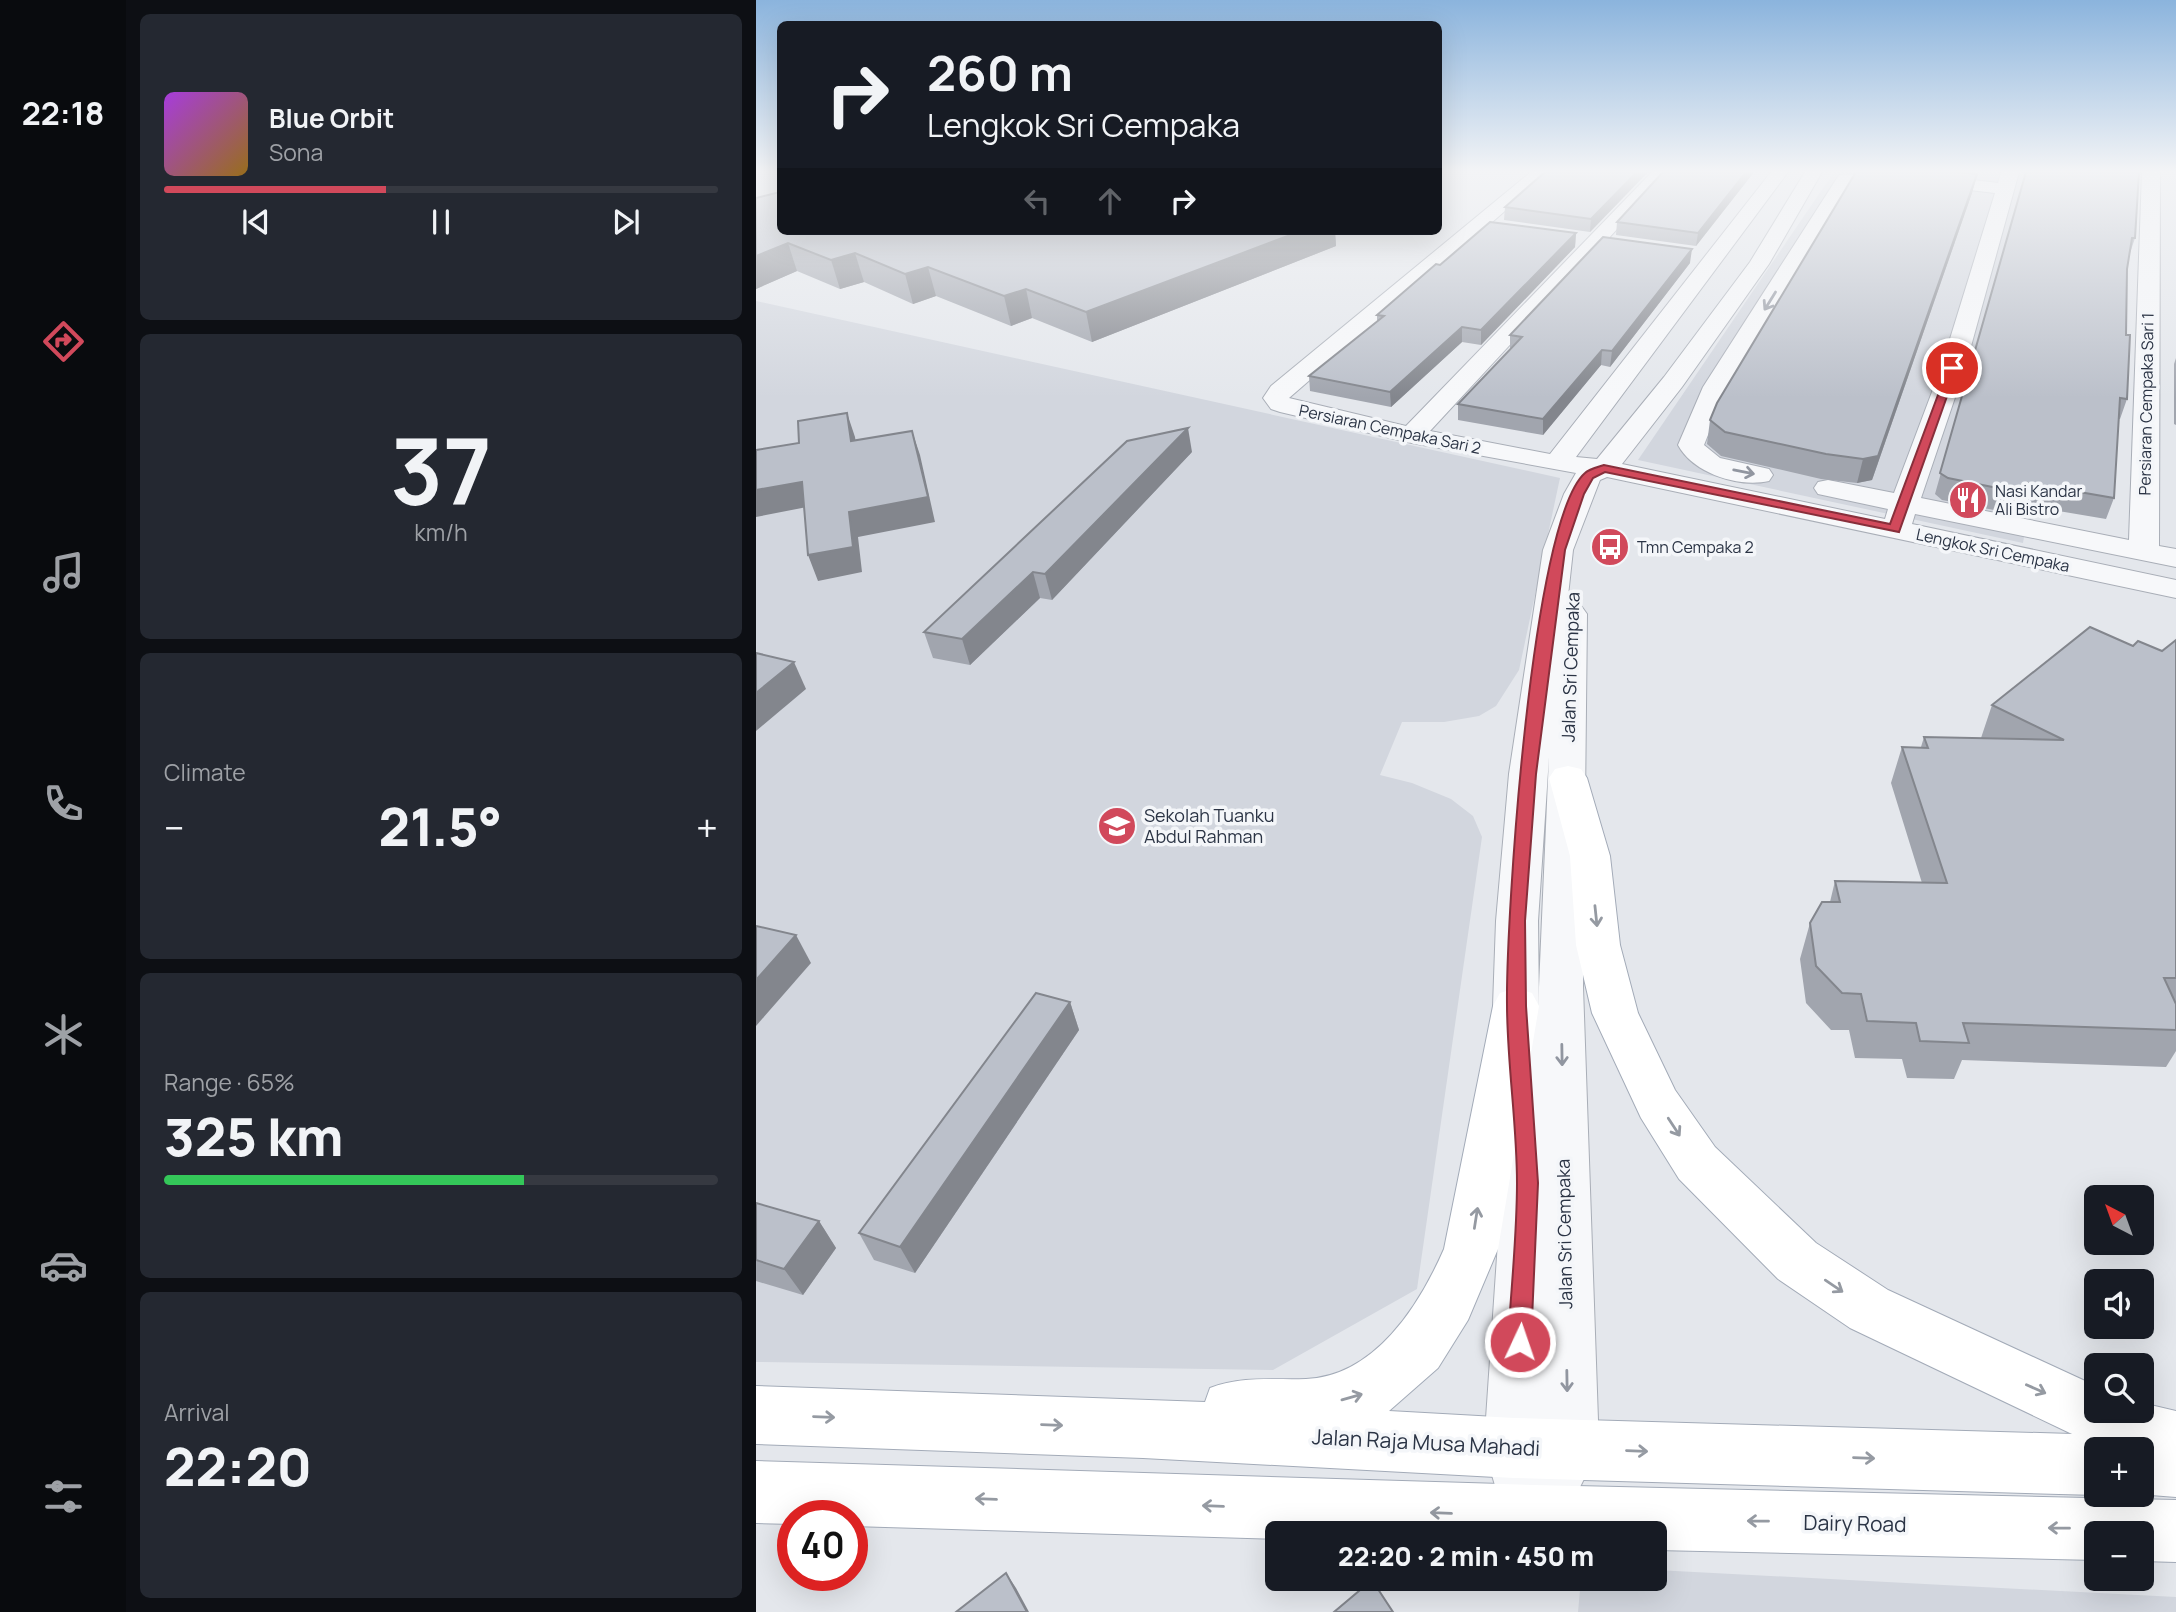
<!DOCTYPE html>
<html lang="en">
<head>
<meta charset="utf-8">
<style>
  body { margin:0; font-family:Manrope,sans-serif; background:#242831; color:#f1f3f6; height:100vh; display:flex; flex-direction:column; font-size:26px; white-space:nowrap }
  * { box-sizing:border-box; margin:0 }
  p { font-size:23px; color:#9ea1a6 }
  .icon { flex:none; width:38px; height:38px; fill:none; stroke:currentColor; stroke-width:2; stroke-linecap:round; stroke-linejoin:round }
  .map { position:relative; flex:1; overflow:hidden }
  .panel { display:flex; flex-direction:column; gap:14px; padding:14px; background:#0d0f14; width:630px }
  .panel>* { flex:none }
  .banner { position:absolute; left:21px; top:21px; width:665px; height:214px; border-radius:10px; box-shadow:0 7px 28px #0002; background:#171b24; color:#f1f3f6; overflow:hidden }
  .needle { width:46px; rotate:319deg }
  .buttons { position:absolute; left:1328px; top:1185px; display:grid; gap:14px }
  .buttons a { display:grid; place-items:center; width:70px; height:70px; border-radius:10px; background:#171b24; box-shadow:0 7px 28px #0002; font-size:35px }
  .speed { position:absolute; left:21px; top:1500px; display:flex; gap:14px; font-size:35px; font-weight:700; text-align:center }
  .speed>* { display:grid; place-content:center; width:91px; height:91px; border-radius:50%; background:#171b24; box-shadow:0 7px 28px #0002; line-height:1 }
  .speed .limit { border:10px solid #d22; background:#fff; color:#111 }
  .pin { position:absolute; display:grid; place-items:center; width:60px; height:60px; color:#fff; margin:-30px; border:4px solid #fff; border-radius:50%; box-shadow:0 2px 7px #0007 }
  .me { position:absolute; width:77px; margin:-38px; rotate:3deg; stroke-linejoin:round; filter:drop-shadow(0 0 5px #0008) }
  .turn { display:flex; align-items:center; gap:24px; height:147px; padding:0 35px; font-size:32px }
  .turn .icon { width:91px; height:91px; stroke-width:2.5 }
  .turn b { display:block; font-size:49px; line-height:60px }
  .lanes { display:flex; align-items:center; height:66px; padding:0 35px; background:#0003; justify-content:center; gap:35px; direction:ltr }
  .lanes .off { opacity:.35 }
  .big { font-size:52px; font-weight:800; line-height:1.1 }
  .panel .card { flex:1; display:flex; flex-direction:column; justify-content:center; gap:10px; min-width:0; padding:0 24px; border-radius:10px; background:#242831 }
  .panel .dial { align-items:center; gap:0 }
  .dial b { font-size:91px; line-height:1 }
  .song { display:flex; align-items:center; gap:21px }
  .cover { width:84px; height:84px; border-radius:10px; background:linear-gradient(135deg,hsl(280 70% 55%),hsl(40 70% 35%)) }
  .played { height:7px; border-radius:4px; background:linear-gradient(90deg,#d1495b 40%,#363941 40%) }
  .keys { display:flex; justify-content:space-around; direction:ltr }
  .heat { display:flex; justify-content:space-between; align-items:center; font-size:38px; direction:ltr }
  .charge { height:10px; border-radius:5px; background:linear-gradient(90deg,#34c759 65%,#363941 0) }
  .trip { position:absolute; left:509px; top:1521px; width:402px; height:70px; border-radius:10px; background:#171b24; box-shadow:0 7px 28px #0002; font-weight:800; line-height:70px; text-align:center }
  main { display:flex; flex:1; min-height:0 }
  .dock { display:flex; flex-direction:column; width:126px; justify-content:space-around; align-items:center; background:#090b0e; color:#9ea1a6 }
  .dock .icon { width:49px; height:49px }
  .dock .current { color:#d1495b }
  .dock b { font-size:32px; color:#f1f3f6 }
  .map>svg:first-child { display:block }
</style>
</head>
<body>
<main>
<nav class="dock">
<b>22:18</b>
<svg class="icon current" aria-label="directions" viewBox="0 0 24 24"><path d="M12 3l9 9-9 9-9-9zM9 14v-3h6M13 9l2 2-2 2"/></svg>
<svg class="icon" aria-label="music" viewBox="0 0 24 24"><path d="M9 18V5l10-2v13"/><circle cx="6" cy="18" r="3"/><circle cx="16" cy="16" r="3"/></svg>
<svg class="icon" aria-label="phone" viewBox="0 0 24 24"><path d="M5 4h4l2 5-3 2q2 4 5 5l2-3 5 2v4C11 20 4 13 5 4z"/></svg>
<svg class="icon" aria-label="climate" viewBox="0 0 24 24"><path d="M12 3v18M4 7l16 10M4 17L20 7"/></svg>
<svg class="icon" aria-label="car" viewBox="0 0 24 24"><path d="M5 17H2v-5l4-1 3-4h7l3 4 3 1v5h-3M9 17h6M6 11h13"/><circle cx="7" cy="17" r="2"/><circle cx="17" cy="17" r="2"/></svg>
<svg class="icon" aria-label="filters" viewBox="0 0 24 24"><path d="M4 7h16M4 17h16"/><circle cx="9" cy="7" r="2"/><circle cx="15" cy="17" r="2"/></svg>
</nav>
<section class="panel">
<div class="card">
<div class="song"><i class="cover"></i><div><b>Blue Orbit</b><p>Sona</p></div></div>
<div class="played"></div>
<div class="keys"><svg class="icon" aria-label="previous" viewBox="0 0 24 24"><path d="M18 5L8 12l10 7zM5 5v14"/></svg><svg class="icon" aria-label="pause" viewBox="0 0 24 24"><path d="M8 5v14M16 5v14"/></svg><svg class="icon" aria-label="next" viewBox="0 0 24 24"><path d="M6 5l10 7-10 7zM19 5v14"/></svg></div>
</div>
<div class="card dial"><b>37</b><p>km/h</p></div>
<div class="card"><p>Climate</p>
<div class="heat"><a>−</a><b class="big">21.5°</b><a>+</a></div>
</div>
<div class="card"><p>Range · 65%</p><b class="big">325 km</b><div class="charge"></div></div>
<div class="card"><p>Arrival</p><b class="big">22:20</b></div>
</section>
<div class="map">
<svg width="1420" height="1612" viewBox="0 0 1420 1612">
  <rect width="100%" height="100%" fill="#e4e7ec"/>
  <g fill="#d2d6de">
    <path d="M 1078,172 L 1329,172 L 1267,543 L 882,460 Z"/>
    <path d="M 0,301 L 804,478 L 763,670 L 740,706 L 723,716 L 688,722 L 646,722 L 624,775 L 656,783 L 695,799 L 717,816 L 726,837 L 661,1289 L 517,1370 L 0,1362 Z"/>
    <path d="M 900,1570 L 1420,1597 L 1420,1612 L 822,1612 L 825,1579 L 900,1578 Z"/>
  </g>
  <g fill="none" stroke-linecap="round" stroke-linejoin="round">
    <defs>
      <path id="minor" d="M 775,172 L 794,172 L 533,398 L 650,426 L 896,172 L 914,172 L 674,431 L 794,454 L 1015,172 L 1032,172 L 820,457 L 841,459 L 908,377 L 994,262 L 1049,172 L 1066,172 L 1013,264 L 926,387 L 866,464 L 1129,519 L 1132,509 L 1062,494 L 1058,488 L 1062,482 L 1072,480 L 1138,493 L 1185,368 L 1239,193 L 1112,178 L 1096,183 L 971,387 L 948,445 L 964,458 L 1013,469 L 1017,475 L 1013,481 C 982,488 937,473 922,445 L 947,387 L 1083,175 L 1153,172 L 1242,183 L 1245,172 L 1263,172 L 1209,368 L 1165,498 L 1373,540 L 1386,172 L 1404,172 L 1403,546 L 1420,549 L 1420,567 L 1159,514 L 1156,524 L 1420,580 L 1420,598 L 851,477 L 844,480 L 817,550 L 811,605 L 826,607 L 831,614 L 827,987 L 843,1449 L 801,1533 L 753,1533 L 728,1448 L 746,1183 L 737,1006 L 740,921 L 753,774 L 787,550 L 808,494 L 820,473 L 656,443 L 524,412 L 515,409 L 507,398 L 515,386 ZM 793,757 L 783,987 L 783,1009 L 782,921 Z"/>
      <g id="major">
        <path d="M 812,766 L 825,769 L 831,778 L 854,856 L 864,945 L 882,1013 L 919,1090 L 959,1147 L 1060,1243 L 1132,1290 L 1340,1386 L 1340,1410 L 1386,1410 L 1386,1403 L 1420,1411 L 1420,1497 L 1382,1494 L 1386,1494 L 1386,1449 L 1340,1449 L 1340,1495 L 758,1478 L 387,1458 L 0,1444 L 0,1386 L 449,1402 L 454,1388 C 485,1376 517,1380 550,1379 C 619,1376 663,1306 688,1249 L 737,1006 L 744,993 L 760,988 L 776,993 L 783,1006 L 742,1249 L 712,1320 L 682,1368 L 633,1411 L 758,1418 L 1316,1434 L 1094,1328 L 1022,1279 L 923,1179 L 885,1118 L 836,1013 L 820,945 L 814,856 L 793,778 L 799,769 Z"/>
        <path d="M 0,1461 L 777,1485 L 1420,1500 L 1420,1562 L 1386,1561 L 1386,1533 L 1340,1533 L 1340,1560 L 900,1550 L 900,1533 L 522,1533 L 522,1539 L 96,1526 L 96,1516 L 37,1516 L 37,1524 L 0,1523 Z"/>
      </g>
    </defs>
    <use href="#minor" stroke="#a9aeb7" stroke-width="2"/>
    <use href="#major" stroke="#a3abb8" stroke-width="2"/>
    <use href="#minor" fill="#f7f8fa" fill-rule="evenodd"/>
    <use href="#major" fill="#fff" fill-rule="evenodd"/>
  </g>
  <g fill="#a1a5ae">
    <path d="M 892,172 L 834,232 L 748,220 L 749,207 Z"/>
    <path d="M 998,172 L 940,246 L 860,235 L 861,222 Z"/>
    <path d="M 1270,172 L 1379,238 L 1373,256 L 1371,269 L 1370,335 L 1371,399 L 1364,419 L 1362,419 L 1358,498 L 1350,519 L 1267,505 L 1264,515 L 1186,500 L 1179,494 Z"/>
    <path d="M 1221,174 L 1216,193 L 1116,480 L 1101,483 L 1065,479 L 965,456 L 951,444 L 954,420 Z"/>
    <path d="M 0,198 L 24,231 L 579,231 L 580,246 L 336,342 L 276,318 L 255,326 L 180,296 L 157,304 L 108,282 L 84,289 L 41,271 L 0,289 Z"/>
    <path d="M 820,233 L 819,247 L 725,345 L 706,342 L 635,407 L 554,391 L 553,376 L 621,321 L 621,315 L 684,265 Z"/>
    <path d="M 934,263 L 854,367 L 845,365 L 787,435 L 702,420 L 702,404 L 754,350 L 754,335 Z"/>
    <path d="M 1420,358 L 1420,425 L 1418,424 L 1418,364 Z"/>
    <path d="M 436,452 L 296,600 L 284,598 L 214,665 L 177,658 L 168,632 Z"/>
    <path d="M 1420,640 L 1420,1051 L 1410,1067 L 1206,1060 L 1198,1079 L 1151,1078 L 1146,1059 L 1099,1058 L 1093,1030 L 1075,1030 L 1050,1003 L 1044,959 L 1054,923 L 1074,902 L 1079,881 L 1166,883 L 1135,783 L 1146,747 L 1165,747 L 1168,737 L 1225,738 L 1236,705 L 1377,646 L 1406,651 Z"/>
    <path d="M 314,1002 L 323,1030 L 159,1273 L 118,1260 L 103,1233 Z"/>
    <path d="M 0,1203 L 63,1221 L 80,1248 L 47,1295 L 0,1281 Z"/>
  </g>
  <g fill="#83868d">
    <path d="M 881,172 L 892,172 L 834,232 L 835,219 Z"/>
    <path d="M 990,172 L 998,172 L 940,246 L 942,233 Z"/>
    <path d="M 1221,174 L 1216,193 L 1116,480 L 1101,483 L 1107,459 Z"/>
    <path d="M 545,231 L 579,231 L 580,246 L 336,342 L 330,312 Z"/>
    <path d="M 820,233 L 819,247 L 725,345 L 725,330 Z"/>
    <path d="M 32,243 L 41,271 L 0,289 L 0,256 Z"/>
    <path d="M 936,249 L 934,263 L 854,367 L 856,351 Z"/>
    <path d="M 99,253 L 108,282 L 84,289 L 75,260 Z"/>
    <path d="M 172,267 L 180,296 L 157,304 L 149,274 Z"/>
    <path d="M 270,289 L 276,318 L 255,326 L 248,296 Z"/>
    <path d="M 706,327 L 706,342 L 635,407 L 634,392 Z"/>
    <path d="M 846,350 L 845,365 L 787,435 L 787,419 Z"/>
    <path d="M 91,413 L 99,437 L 103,465 L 95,441 Z"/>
    <path d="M 432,428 L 436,452 L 296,600 L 289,574 Z"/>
    <path d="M 156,431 L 164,455 L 179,522 L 102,537 L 106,572 L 62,581 L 52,555 L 93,512 Z"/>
    <path d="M 46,482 L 56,506 L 0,517 L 0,490 Z"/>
    <path d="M 277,572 L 284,598 L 214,665 L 206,639 Z"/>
    <path d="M 38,662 L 50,689 L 0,731 L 0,693 Z"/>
    <path d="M 40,935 L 55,963 L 0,1026 L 0,980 Z"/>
    <path d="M 314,1002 L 323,1030 L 159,1273 L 144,1247 Z"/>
    <path d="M 63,1221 L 80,1248 L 47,1295 L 28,1269 Z"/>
    <path d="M 250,1573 L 260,1588 L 273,1612 L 271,1612 Z"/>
  </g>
  <g fill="#bbc0ca" stroke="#83868d" stroke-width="2">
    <path d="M 789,172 L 881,172 L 835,219 L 749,207 Z"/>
    <path d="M 907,172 L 990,172 L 942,233 L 861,222 Z"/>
    <path d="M 1100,172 L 1204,172 L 1221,174 L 1122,456 L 1107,459 L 1070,454 L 969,432 L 954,420 L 961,403 Z"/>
    <path d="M 1270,172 L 1383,172 L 1379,238 L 1376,238 L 1371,269 L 1370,335 L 1374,335 L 1371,399 L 1364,398 L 1358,498 L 1272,483 L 1271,494 L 1192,478 L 1184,473 Z"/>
    <path d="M 24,192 L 24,231 L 545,231 L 330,312 L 270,289 L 248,296 L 172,267 L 149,274 L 99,253 L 75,260 L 32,243 L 0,256 L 0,198 Z"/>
    <path d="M 734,222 L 820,233 L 725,330 L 706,327 L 634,392 L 553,376 L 628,316 L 621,315 L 680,264 L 684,265 Z"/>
    <path d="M 847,237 L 936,249 L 856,351 L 846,350 L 787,419 L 702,404 L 766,337 L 754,335 Z"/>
    <path d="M 91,413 L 95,441 L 156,431 L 172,497 L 93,512 L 97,547 L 52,555 L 46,482 L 0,490 L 0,450 L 43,443 L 42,421 Z"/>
    <path d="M 432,428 L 289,574 L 277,572 L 206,639 L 168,632 L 371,441 Z"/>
    <path d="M 1334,627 L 1377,646 L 1382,641 L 1406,651 L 1420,640 L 1420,978 L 1408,978 L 1420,1004 L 1420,1030 L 1207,1023 L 1213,1043 L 1164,1041 L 1160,1023 L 1111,1021 L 1105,994 L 1086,993 L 1060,966 L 1054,923 L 1066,902 L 1084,902 L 1079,881 L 1191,883 L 1146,747 L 1172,748 L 1168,737 L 1308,740 L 1236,705 Z"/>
    <path d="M 0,653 L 38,662 L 0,693 Z"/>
    <path d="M 0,926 L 40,935 L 0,980 Z"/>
    <path d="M 280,993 L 314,1002 L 144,1247 L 103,1233 Z"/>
    <path d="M 0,1203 L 63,1221 L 28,1269 L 0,1260 Z"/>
    <path d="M 250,1573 L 271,1612 L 200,1612 Z"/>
    <path d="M 616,1580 L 637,1612 L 578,1612 Z"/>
  </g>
  <defs><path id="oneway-shaft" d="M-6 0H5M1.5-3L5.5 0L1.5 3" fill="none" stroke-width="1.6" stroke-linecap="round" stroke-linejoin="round" transform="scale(1.75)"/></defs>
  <g stroke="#9196a0">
    <use href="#oneway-shaft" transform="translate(1014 301) rotate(122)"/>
    <use href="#oneway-shaft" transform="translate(988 472) rotate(11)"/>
    <use href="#oneway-shaft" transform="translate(806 1055) rotate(89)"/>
    <use href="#oneway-shaft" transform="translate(811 1381) rotate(89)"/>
  </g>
  <g stroke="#959aa2">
    <use href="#oneway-shaft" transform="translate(840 916) rotate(84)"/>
    <use href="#oneway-shaft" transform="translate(918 1127) rotate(57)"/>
    <use href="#oneway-shaft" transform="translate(720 1218) rotate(-81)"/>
    <use href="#oneway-shaft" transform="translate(1078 1286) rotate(34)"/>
    <use href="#oneway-shaft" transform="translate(1280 1389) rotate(24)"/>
    <use href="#oneway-shaft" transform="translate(596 1397) rotate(-16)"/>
    <use href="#oneway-shaft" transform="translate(68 1417) rotate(2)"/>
    <use href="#oneway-shaft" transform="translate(296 1425) rotate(2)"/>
    <use href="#oneway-shaft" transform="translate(881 1451) rotate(2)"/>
    <use href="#oneway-shaft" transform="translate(1108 1458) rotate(2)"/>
    <use href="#oneway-shaft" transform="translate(230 1499) rotate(-178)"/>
    <use href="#oneway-shaft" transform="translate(457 1506) rotate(-178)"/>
    <use href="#oneway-shaft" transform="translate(685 1513) rotate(-178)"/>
    <use href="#oneway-shaft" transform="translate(1002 1521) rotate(-179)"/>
    <use href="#oneway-shaft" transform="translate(1303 1528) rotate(-179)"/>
  </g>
  <linearGradient id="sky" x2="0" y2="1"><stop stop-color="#8bb4dd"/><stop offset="0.43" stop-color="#f3f4f6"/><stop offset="1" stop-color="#f3f4f6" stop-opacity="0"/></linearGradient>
  <rect width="1420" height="398" fill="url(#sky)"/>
  <path fill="#d1495b" stroke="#882f3b" stroke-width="2" d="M 1196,365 L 1201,368 L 1143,532 L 849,472 L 837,478 L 828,494 L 809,550 L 780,774 L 769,921 L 770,1006 L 782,1183 L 775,1342 L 772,1350 L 764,1353 L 755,1350 L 752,1342 C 755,1289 761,1236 761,1183 C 761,1123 751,1063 751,1004 C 750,921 775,520 829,473 C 833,469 842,467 848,465 L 1134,524 L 1192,368 Z"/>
  <defs>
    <symbol id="restaurant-disc" viewBox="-11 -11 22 22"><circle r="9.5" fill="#d1495b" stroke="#f4f6f9"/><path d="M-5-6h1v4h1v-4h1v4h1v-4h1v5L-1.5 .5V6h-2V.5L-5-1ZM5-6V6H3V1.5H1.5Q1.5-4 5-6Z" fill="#fff"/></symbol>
    <symbol id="bus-disc" viewBox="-11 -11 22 22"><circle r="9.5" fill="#d1495b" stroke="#f4f6f9"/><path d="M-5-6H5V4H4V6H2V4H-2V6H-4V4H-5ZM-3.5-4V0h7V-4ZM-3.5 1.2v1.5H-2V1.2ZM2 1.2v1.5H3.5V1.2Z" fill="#fff"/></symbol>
    <symbol id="school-disc" viewBox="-11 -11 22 22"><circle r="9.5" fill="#d1495b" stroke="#f4f6f9"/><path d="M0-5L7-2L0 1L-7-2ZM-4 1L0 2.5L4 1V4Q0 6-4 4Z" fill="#fff"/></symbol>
  </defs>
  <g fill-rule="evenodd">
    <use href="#restaurant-disc" x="1190" y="478" width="44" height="44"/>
    <use href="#bus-disc" x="832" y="525" width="44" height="44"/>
    <use href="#school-disc" x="339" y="804" width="44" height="44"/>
  </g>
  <g text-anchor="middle" stroke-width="7" stroke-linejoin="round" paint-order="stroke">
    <g font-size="16" fill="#2b3445" stroke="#f4f6f9">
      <text transform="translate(1390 404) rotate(-89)" y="6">Persiaran Cempaka Sari 1</text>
      <text transform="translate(634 429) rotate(12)" y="6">Persiaran Cempaka Sari 2</text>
      <text transform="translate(1237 550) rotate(12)" y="6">Lengkok Sri Cempaka</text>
    </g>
    <g font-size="16" fill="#2b3445" stroke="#f4f6f9" text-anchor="start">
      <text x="1239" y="497">Nasi Kandar<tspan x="1239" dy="18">Ali Bistro</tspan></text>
      <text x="881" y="553">Tmn Cempaka 2</text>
    </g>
    <g font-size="18" fill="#2b3445" stroke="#f4f6f9">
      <text transform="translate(815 667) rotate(-88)" y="6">Jalan Sri Cempaka</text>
      <text transform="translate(809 1234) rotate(-91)" y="6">Jalan Sri Cempaka</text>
    </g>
    <g font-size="18" fill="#2b3445" stroke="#f4f6f9" text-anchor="start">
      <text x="388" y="822">Sekolah Tuanku<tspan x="388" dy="21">Abdul Rahman</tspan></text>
    </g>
    <g font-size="21" fill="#2b3445" stroke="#f4f6f9">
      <text transform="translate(670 1443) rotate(3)" y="7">Jalan Raja Musa Mahadi</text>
      <text transform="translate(1099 1524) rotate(1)" y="7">Dairy Road</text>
    </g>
  </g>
</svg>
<div class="buttons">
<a><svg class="needle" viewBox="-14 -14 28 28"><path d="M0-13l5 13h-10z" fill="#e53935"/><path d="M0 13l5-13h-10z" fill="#9ea1a6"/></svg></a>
<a><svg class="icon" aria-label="sound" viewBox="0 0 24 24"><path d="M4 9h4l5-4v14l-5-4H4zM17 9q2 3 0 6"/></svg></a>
<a><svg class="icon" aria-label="search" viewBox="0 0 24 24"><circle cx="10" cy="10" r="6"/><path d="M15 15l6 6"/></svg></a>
<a>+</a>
<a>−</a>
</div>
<div class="speed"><div class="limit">40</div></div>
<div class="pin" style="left:1196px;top:368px;background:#d93025"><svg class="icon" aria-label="arrive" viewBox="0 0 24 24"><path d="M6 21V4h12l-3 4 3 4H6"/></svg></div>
<svg class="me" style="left:764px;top:1342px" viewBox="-20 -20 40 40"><circle r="17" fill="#d1495b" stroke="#fff" stroke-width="3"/><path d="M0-11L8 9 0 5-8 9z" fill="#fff"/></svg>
<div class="trip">22:20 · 2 min · 450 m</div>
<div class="banner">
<div class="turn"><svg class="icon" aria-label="right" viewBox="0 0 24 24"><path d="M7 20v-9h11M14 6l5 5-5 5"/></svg><div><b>260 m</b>Lengkok Sri Cempaka</div></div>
<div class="lanes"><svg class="icon off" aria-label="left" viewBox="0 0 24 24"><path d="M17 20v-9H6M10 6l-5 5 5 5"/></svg><svg class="icon off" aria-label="ahead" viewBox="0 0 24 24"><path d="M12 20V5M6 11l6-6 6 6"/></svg><svg class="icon" aria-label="right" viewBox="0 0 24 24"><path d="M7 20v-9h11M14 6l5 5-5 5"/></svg></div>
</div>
</div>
</main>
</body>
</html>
